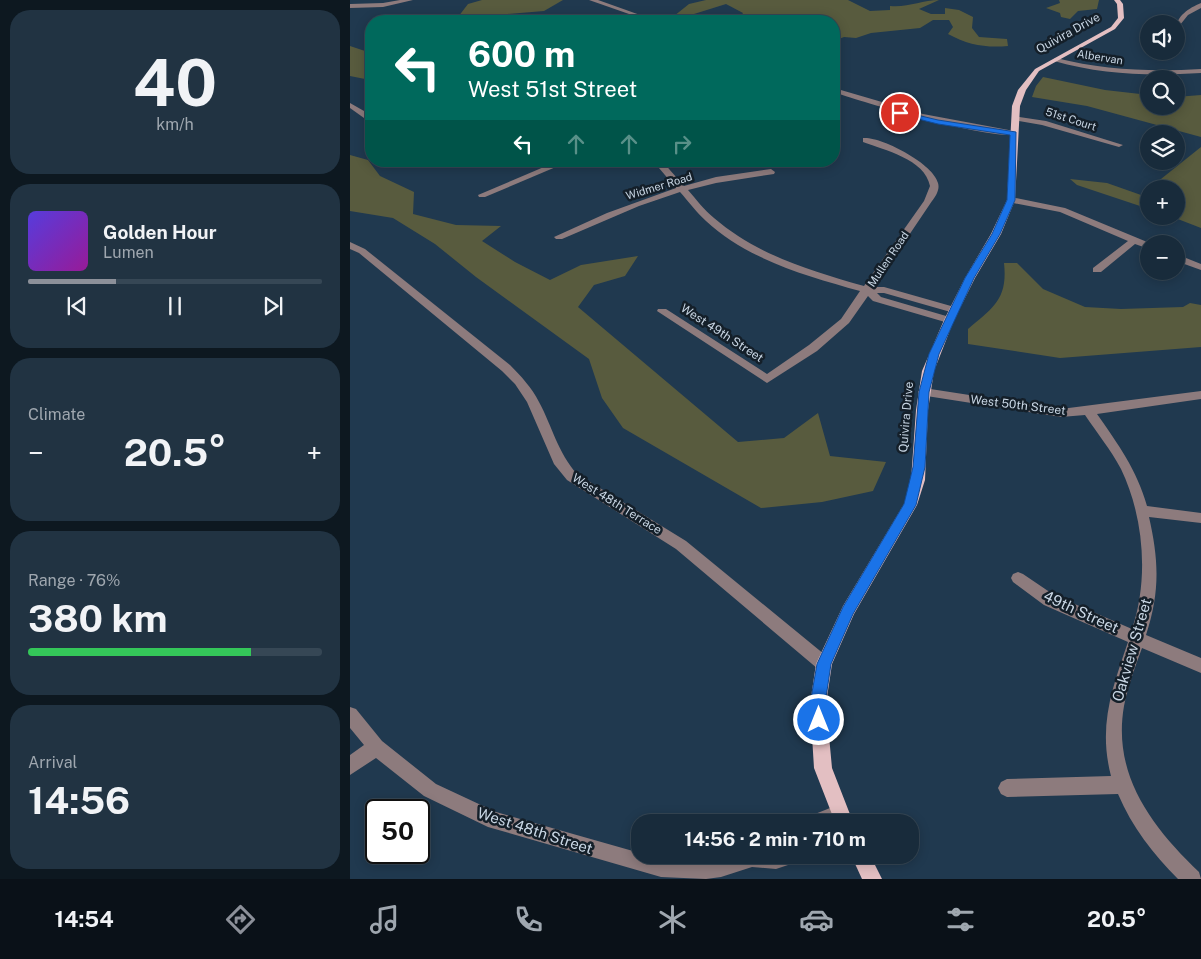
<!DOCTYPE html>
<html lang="en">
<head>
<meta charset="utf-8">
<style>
  body { margin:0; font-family:"Public Sans",sans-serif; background:#213342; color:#f1f3f6; height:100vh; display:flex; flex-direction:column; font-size:19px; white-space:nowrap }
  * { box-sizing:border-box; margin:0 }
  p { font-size:16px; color:#9fa7af }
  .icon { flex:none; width:28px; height:28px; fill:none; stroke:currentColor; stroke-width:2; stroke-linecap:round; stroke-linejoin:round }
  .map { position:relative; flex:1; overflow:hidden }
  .side { display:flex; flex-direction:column; gap:10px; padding:10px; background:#0d1820; width:350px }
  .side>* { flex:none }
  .guide { position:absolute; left:15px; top:15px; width:475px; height:152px; border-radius:20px; box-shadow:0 2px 12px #0003,0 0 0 1px #364755; background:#00695c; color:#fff; overflow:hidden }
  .buttons { position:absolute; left:790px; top:15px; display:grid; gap:10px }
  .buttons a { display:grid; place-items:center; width:45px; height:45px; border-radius:50%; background:#182b3b; box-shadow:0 2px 12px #0003,0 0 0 1px #364755; font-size:25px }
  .speed { position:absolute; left:15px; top:799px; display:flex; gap:10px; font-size:25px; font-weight:700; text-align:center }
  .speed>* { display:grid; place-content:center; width:65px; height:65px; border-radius:50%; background:#182b3b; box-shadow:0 2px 12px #0003,0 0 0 1px #364755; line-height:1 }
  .speed .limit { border:2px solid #111; border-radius:8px; background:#fff; color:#111 }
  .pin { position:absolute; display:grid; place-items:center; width:42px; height:42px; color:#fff; margin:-21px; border:2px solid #fff; border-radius:50%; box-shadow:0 1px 5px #0007 }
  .me { position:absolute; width:55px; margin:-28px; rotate:0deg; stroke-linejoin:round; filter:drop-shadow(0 0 4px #0008) }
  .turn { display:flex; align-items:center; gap:18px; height:105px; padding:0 20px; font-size:22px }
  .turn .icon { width:65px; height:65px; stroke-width:2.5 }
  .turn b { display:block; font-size:35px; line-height:42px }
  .lanes { display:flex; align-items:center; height:48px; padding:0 20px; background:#0003; justify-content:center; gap:25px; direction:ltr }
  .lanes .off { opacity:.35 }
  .big { font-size:38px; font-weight:700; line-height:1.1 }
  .side .tile { flex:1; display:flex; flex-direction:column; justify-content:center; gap:8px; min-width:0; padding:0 18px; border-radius:20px; background:#213342 }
  .side .dial { align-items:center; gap:0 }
  .dial b { font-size:65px; line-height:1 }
  .song { display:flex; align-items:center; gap:15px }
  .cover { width:60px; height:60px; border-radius:8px; background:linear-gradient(135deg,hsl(250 70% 55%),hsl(300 70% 35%)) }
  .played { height:5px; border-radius:2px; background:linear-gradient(90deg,#8c9099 30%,#364755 30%) }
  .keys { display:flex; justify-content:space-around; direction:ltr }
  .heat { display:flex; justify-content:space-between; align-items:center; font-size:28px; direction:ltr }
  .charge { height:8px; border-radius:4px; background:linear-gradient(90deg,#34c759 76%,#364755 0) }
  .trip { position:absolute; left:281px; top:814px; width:288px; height:50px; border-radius:20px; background:#182b3b; box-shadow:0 2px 12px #0003,0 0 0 1px #364755; font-weight:700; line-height:50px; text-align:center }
  .menu { display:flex; height:80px; justify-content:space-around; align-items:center; background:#0a1118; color:#9fa7af }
  .menu .icon { width:35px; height:35px }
  .menu .selected { color:#8c9099 }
  .menu b { font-size:22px; color:#f1f3f6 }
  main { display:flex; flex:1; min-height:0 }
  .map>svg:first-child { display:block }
</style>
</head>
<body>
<main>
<section class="side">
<div class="tile dial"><b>40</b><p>km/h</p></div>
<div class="tile">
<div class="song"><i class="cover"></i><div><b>Golden Hour</b><p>Lumen</p></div></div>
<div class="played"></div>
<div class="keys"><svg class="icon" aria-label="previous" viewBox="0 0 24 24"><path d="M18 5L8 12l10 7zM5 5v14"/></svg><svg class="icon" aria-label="pause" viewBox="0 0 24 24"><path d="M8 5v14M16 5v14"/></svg><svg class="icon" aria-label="next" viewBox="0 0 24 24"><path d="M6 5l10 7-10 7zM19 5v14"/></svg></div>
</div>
<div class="tile"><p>Climate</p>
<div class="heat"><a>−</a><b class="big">20.5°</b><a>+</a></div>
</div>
<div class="tile"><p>Range · 76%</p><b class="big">380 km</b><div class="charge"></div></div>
<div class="tile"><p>Arrival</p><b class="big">14:56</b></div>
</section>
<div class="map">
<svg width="851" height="879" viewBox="0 0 851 879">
  <rect width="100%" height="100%" fill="#20394f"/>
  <g fill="#585b3e">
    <path d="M 132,0 L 213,0 L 194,11 L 146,15 L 129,21 L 105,21 L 118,4 Z"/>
    <path d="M 356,0 L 498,0 L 520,11 L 540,10 L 540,6 C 557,8 572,0 589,0 L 569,9 L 581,14 L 595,14 L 595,8 L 609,10 L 623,17 L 622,28 L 629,37 L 657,39 L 658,46 C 636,48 618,45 598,34 L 603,27 L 599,20 L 583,20 L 570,28 L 521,33 L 506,38 L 494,37 L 484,41 L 484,21 L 388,21 L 393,13 L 376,4 L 344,14 L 324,16 L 339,4 Z"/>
    <path d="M 709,0 L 749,0 L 747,9 L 728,11 L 720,19 L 711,17 L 710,13 L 696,8 L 710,3 Z"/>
    <path d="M 0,46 L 15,51 L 21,56 L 21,83 L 15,79 L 0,76 Z"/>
    <path d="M 693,77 L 755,90 L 799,95 L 799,106 L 826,106 L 826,97 L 851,95 L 851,137 L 737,106 L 682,97 L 686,86 Z"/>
    <path d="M 851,147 L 851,228 L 820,216 L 826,216 L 826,189 L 799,189 L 799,209 L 727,185 L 720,179 L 757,183 L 791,195 Z"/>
    <path d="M 0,155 L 18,160 L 30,176 L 64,192 L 63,214 L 106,225 L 151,226 L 132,241 L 165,262 L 200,280 L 231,265 L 288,256 L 275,276 L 244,285 L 228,307 L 388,442 L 434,438 L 468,413 L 480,456 L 536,462 L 523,491 L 472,502 L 411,508 L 273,428 L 252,398 L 239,359 L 126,277 L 85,244 L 43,218 L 0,211 Z"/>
    <path d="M 654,263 L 667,263 L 693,289 L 735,307 L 771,309 L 833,307 L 840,303 L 851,305 L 851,347 L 710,358 L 618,344 L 618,329 C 643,308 658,299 654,263 Z"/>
  </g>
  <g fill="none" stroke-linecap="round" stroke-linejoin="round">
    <g fill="#8d7b7d" fill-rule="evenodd">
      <path d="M 50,0 L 63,0 L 33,7 L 0,8 L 0,4 L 33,3 Z"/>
      <path d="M 239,0 L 248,0 L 307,21 L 299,21 Z"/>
      <path d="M 851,3 L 851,8 L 838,15 L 826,30 C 826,16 839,8 851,3 Z"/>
      <path d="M 706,58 C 754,70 801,72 851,69 L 851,73 C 801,76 753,75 704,61 L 704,59 Z"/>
      <path d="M 484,88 L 573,114 L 664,131 L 668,133 C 652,144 508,101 484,92 Z"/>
      <path d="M 0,103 L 21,115 L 21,123 L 0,108 Z"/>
      <path d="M 663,116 L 696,121 L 773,145 L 769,147 L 692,125 L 663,120 Z"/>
      <path d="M 513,138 C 531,136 584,164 588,183 C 590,189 586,196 582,201 L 524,287 L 534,287 L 608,308 L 609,310 L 604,313 L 534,293 L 527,293 L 531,297 L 603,318 L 604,320 L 603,322 L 595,322 L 523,301 L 518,296 L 499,323 L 467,351 L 417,383 L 307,311 L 308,309 L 316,309 L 417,374 L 459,345 L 491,319 L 510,291 C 457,276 398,260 356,221 C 347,213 339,202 330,192 L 289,206 L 212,239 L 206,239 L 204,237 L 257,213 L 326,188 L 303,161 L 312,161 L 334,186 L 366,177 L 421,169 L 425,172 L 424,174 L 366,183 L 338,190 C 346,199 354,210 364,218 C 407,255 461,271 514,286 L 574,201 L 580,186 C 575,159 534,150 513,142 Z"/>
      <path d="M 208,161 L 220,161 L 135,197 L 129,197 L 128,195 Z"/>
      <path d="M 661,197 L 715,208 L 802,244 L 799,244 L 799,249 L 785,244 L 751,272 L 743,272 L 743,268 L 778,241 L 710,212 L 658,202 L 658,198 Z"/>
      <path d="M 0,242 L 15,249 L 160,365 C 171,376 182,388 189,402 C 202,426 208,453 227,474 L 336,541 L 480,659 L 482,664 L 480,669 L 474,671 L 468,669 L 326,549 L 217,480 L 204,464 L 177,402 L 165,384 L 152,371 L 9,253 L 0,249 Z"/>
      <path d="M 826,254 L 851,264 L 851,270 L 826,261 Z"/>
      <path d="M 574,388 L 711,409 L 851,391 L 851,399 L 747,414 C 768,444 787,470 797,506 L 851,513 L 851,523 L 799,517 C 809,561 810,592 796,635 L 851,658 L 851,673 L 792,648 C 785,667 778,686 774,706 C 762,775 802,827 849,872 L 851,879 L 828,879 C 803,854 782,827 768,794 L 657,797 L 651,794 L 648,788 L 651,782 L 657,779 L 761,776 C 748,726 762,689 778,642 L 694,605 L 663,582 L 661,578 L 663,574 L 668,572 L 673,574 L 704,595 L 782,629 C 799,579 794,517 771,469 C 761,450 747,433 735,415 L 711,417 L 570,395 L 568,392 L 570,389 Z"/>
      <path d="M 0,707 L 6,709 L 32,741 L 86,784 L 146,812 L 290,853 L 290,855 L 341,862 L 371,859 L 382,855 L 449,855 L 447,862 L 426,869 L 402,867 L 371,877 L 356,879 L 311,877 L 138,827 L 74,796 L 26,758 L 0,775 L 0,755 L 14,745 L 0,728 Z"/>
      <path d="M 490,804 L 496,807 L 499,813 L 496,819 L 489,822 L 457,822 L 460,816 Z"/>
    </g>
    <g fill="#e3bfc2" fill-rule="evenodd">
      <path d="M 764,0 L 770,0 L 773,4 L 774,18 L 765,29 L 689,71 L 676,90 L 670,106 L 665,200 L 651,234 L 625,278 L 604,320 L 584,371 L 578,410 L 575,480 L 567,505 L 504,614 L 482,664 L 476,704 L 482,768 L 503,822 L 485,822 L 464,768 L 460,704 L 466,664 L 493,606 L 554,504 L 561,480 L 566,410 L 572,371 L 594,320 L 615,278 L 641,234 L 657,200 L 662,106 L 668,90 L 685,69 L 761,27 L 768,18 L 767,4 Z"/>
      <path d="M 501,855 L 520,855 L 532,879 L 512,879 Z"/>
    </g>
  </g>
  <path fill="#1a73e8" stroke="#114b97" d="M 550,111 L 588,120 L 666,132 L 665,200 L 650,234 L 624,278 L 589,354 L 579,392 L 575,467 L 566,505 L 503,614 L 481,664 L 475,704 L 477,720 L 475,725 L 469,727 L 464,725 L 460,704 L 467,664 L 493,607 L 554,504 L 563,467 L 569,392 L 579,354 L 615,278 L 642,234 L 657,200 L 660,135 L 588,124 L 548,114 L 547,113 Z"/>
  <g text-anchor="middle" stroke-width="5" stroke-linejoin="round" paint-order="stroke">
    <g font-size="11" fill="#c8d6e4" stroke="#141f29">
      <text transform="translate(750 57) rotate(9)" y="4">Albervan</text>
      <text transform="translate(721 119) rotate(18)" y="4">51st Court</text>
      <text transform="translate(309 186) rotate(-17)" y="4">Widmer Road</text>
      <text transform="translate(538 259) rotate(-56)" y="4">Mullen Road</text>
    </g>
    <g font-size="12" fill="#c8d6e4" stroke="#141f29">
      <text transform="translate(718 33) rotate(-29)" y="4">Quivira Drive</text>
      <text transform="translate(372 333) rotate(33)" y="4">West 49th Street</text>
      <text transform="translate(668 405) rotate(7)" y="4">West 50th Street</text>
      <text transform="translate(556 417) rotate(-85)" y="4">Quivira Drive</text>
      <text transform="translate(267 504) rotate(32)" y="4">West 48th Terrace</text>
    </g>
    <g font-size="15" fill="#c8d6e4" stroke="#141f29">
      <text transform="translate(731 612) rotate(25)" y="5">49th Street</text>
      <text transform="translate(782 650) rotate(-74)" y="5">Oakview Street</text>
      <text transform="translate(185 831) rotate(18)" y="5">West 48th Street</text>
    </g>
  </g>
</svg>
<div class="buttons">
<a><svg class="icon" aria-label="sound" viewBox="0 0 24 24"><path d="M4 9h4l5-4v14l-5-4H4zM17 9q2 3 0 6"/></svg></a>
<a><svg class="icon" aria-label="search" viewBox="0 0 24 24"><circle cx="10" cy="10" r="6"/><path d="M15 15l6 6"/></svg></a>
<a><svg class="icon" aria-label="layers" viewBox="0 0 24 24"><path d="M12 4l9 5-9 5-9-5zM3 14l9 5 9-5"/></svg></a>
<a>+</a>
<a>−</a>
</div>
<div class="speed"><div class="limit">50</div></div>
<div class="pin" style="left:550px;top:113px;background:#d93025"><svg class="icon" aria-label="arrive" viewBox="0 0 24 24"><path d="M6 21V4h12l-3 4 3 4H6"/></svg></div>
<svg class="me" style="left:469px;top:720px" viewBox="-20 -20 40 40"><circle r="17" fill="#1a73e8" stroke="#fff" stroke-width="3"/><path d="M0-11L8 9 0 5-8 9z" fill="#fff"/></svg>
<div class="trip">14:56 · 2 min · 710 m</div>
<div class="guide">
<div class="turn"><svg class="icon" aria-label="left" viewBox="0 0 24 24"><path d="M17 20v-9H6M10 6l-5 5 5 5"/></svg><div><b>600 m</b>West 51st Street</div></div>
<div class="lanes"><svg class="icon" aria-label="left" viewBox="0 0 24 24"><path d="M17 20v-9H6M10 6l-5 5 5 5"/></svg><svg class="icon off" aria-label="ahead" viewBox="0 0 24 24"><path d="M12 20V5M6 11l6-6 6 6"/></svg><svg class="icon off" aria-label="ahead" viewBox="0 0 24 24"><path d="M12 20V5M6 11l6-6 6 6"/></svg><svg class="icon off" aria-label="right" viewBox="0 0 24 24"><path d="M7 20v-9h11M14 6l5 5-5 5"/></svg></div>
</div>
</div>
</main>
<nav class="menu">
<b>14:54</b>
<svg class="icon selected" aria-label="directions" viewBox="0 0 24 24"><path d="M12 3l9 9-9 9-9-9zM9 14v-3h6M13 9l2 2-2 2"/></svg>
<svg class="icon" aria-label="music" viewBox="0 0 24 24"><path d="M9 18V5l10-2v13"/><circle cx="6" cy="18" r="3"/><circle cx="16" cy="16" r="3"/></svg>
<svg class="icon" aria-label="phone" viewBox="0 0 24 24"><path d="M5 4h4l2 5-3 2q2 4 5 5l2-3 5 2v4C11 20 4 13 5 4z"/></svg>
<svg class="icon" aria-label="climate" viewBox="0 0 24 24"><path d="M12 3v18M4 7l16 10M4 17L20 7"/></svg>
<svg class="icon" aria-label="car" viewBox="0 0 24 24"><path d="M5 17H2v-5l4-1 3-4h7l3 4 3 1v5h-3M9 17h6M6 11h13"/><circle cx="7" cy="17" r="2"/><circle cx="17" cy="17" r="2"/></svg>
<svg class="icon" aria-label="filters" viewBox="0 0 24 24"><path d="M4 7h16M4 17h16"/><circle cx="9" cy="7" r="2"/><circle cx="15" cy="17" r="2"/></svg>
<b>20.5°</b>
</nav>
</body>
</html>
